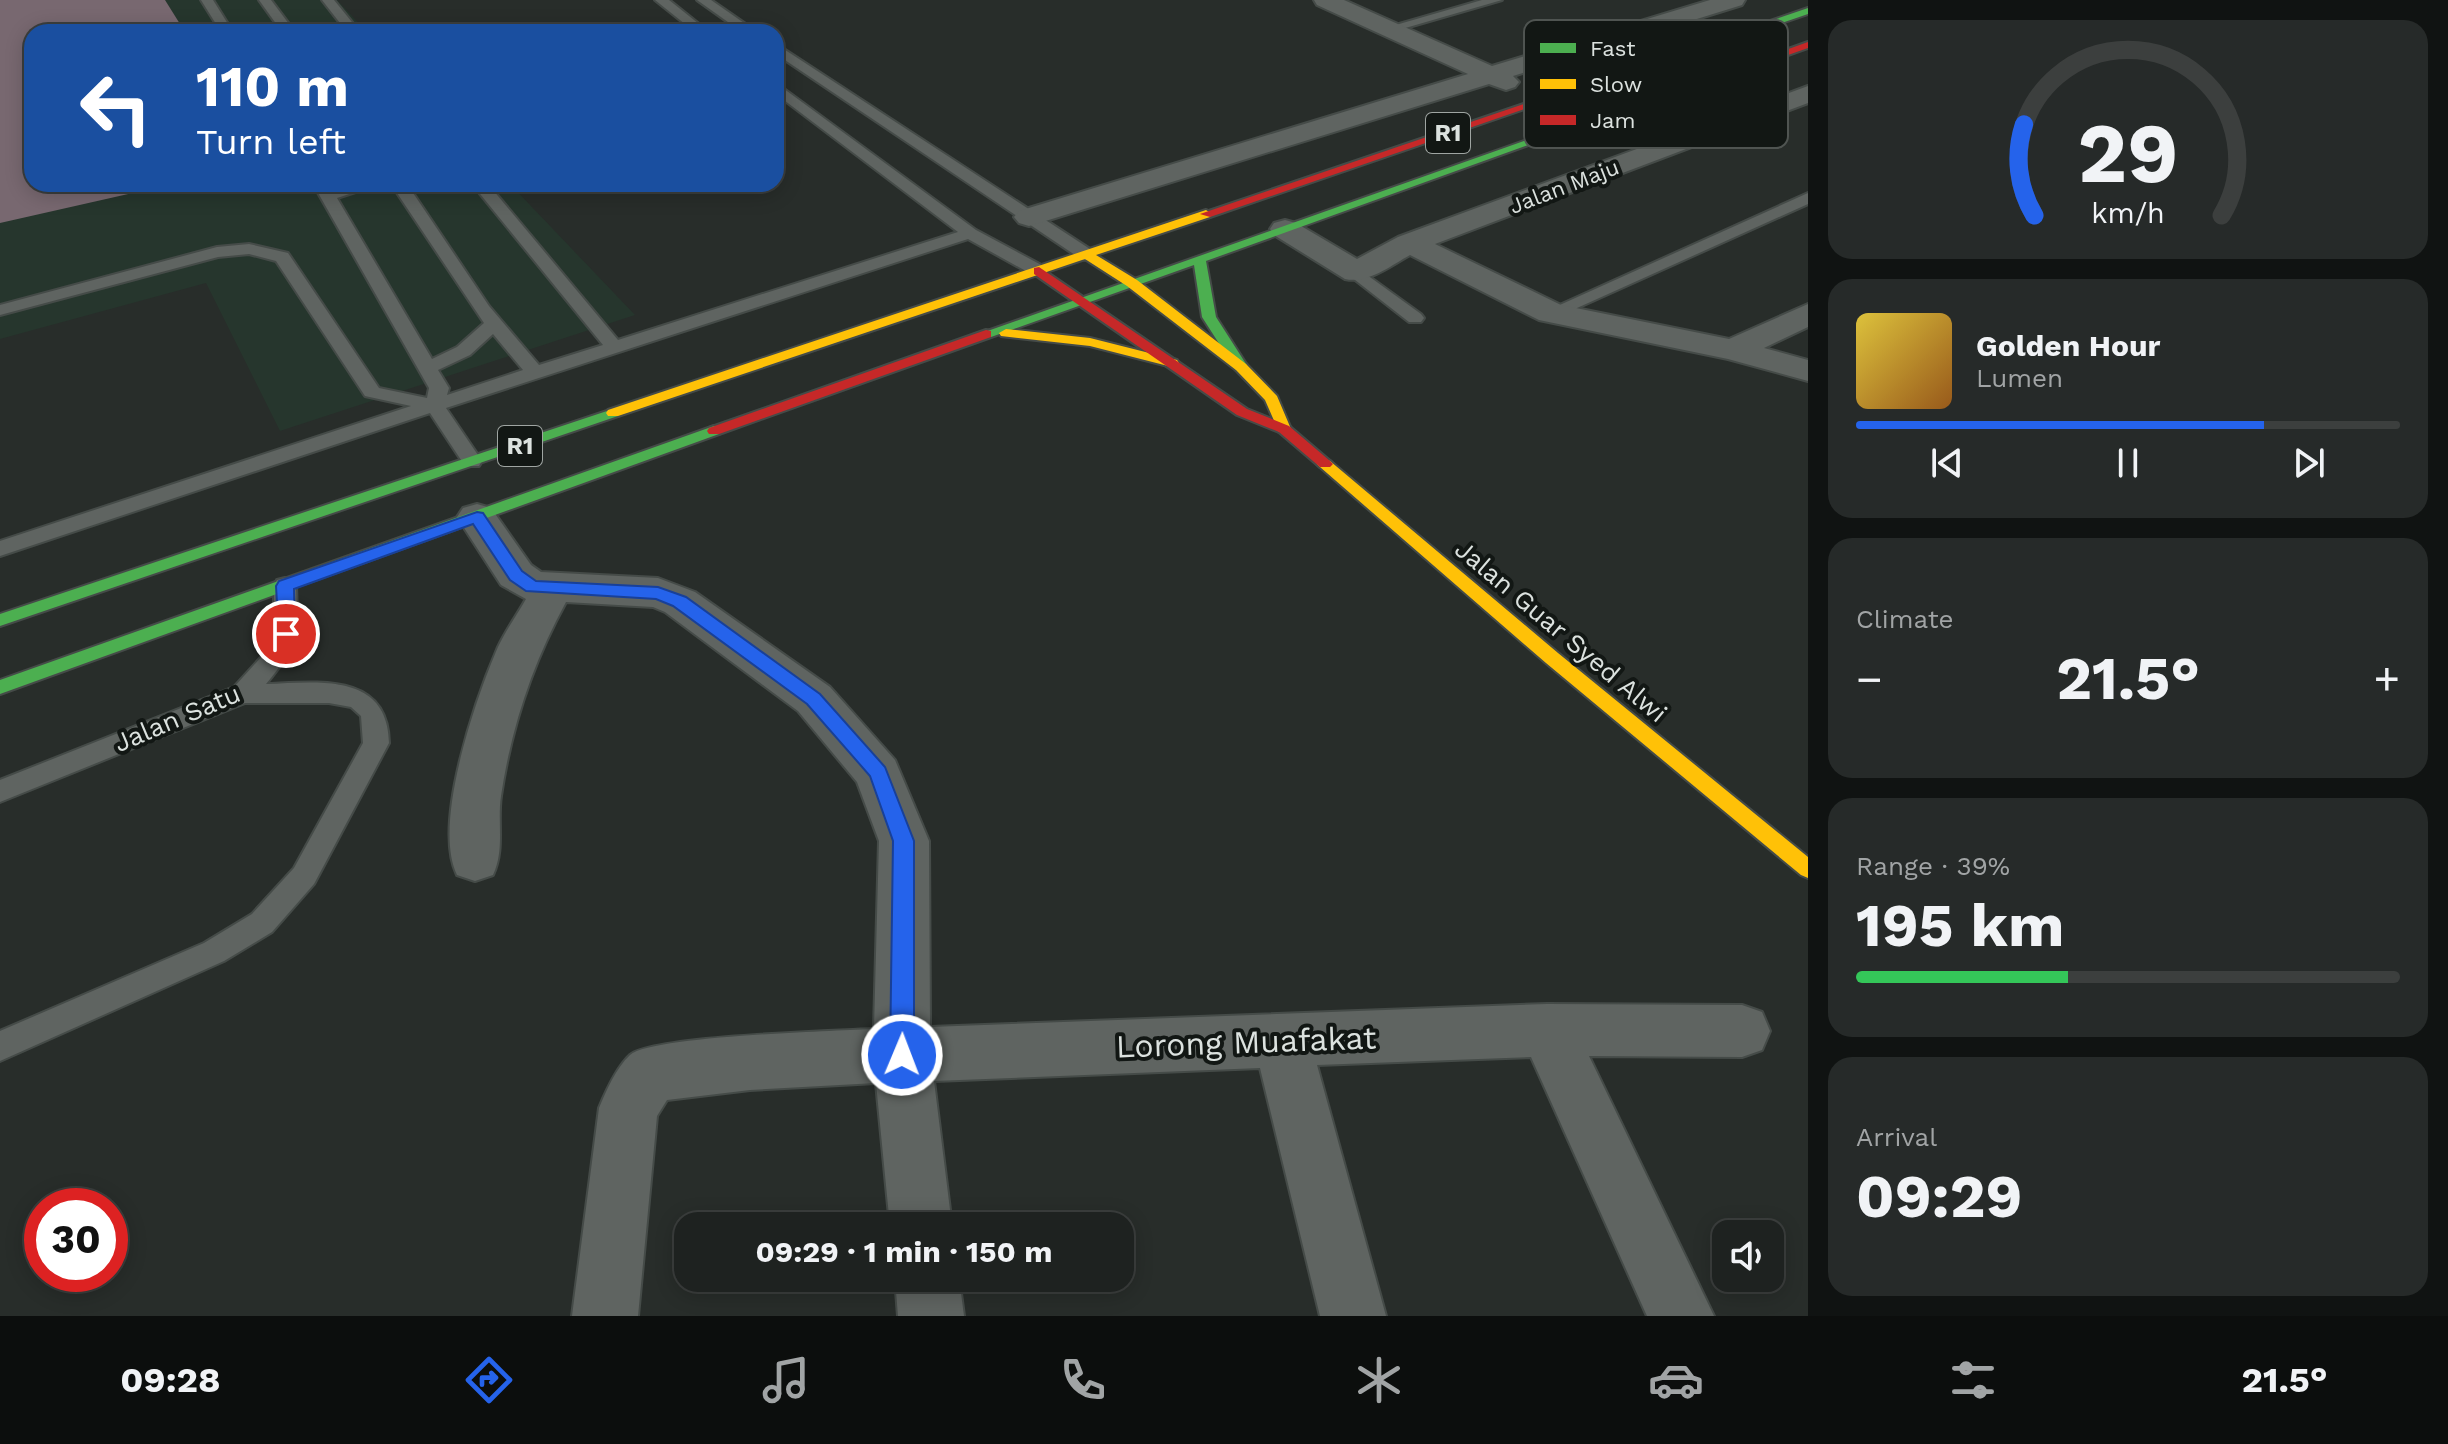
<!DOCTYPE html>
<html lang="en">
<head>
<meta charset="utf-8">
<style>
  body { margin:0; font-family:"Work Sans",sans-serif; background:#262a29; color:#f1f3f6; height:100vh; display:flex; flex-direction:column; font-size:30px; white-space:nowrap }
  * { box-sizing:border-box; margin:0 }
  p { font-size:26px; color:#a1a4a5 }
  .icon { flex:none; width:44px; height:44px; fill:none; stroke:currentColor; stroke-width:2; stroke-linecap:round; stroke-linejoin:round }
  .map { position:relative; flex:1; overflow:hidden }
  .side { display:flex; flex-direction:column; gap:20px; padding:20px; background:#101312; width:640px }
  .side>* { flex:none }
  .guide { position:absolute; left:24px; top:24px; width:760px; height:168px; border-radius:24px; box-shadow:0 4px 20px #0003,0 0 0 2px #3c3f3e; background:#1a4fa0; color:#fff; overflow:hidden }
  .buttons { position:absolute; left:1712px; top:1220px; display:grid; gap:16px }
  .buttons a { display:grid; place-items:center; width:72px; height:72px; border-radius:16px; background:#1e2220; box-shadow:0 4px 20px #0003,0 0 0 2px #3c3f3e; font-size:40px }
  .speed { position:absolute; left:24px; top:1188px; display:flex; gap:16px; font-size:40px; font-weight:700; text-align:center }
  .speed>* { display:grid; place-content:center; width:104px; height:104px; border-radius:50%; background:#1e2220; box-shadow:0 4px 20px #0003,0 0 0 2px #3c3f3e; line-height:1 }
  .speed .limit { border:12px solid #d22; background:#fff; color:#111 }
  .pin { position:absolute; display:grid; place-items:center; width:68px; height:68px; color:#fff; margin:-34px; border:4px solid #fff; border-radius:50%; box-shadow:0 2px 8px #0007 }
  .me { position:absolute; width:88px; margin:-44px; rotate:1deg; stroke-linejoin:round; filter:drop-shadow(0 0 6px #0008) }
  .turn { display:flex; align-items:center; gap:28px; height:168px; padding:0 40px; font-size:36px }
  .turn .icon { width:104px; height:104px; stroke-width:2.5 }
  .turn b { display:block; font-size:56px; line-height:68px }
  .big { font-size:60px; font-weight:700; line-height:1.1 }
  .side .tile { flex:1; display:flex; flex-direction:column; justify-content:center; gap:12px; min-width:0; padding:0 28px; border-radius:24px; background:#262a29 }
  .side .dial { align-items:center; gap:0 }
  .dial svg { height:208px; overflow:visible; fill:none; stroke:#3c3f3e; stroke-width:7; stroke-linecap:round; text-anchor:middle }
  .dial text { fill:#f1f3f6; stroke:none }
  .song { display:flex; align-items:center; gap:24px }
  .cover { width:96px; height:96px; border-radius:12px; background:linear-gradient(135deg,hsl(50 70% 55%),hsl(30 70% 35%)) }
  .played { height:8px; border-radius:4px; background:linear-gradient(90deg,#2563eb 75%,#3c3f3e 75%) }
  .keys { display:flex; justify-content:space-around; direction:ltr }
  .heat { display:flex; justify-content:space-between; align-items:center; font-size:44px; direction:ltr }
  .charge { height:12px; border-radius:6px; background:linear-gradient(90deg,#34c759 39%,#3c3f3e 0) }
  .trip { position:absolute; left:674px; top:1212px; width:460px; height:80px; border-radius:24px; background:#1e2220; box-shadow:0 4px 20px #0003,0 0 0 2px #3c3f3e; font-weight:700; line-height:80px; text-align:center }
  .tab-bar { display:flex; height:128px; justify-content:space-around; align-items:center; background:#0c0e0d; color:#a1a4a5 }
  .tab-bar .icon { width:56px; height:56px }
  .tab-bar .current { color:#2563eb }
  .tab-bar b { font-size:36px; color:#f1f3f6 }
  main { display:flex; flex:1; min-height:0 }
  .map>svg:first-child { display:block }
</style>
</head>
<body>
<main>
<div class="map">
<svg width="1808" height="1316" viewBox="0 0 1808 1316">
  <rect width="100%" height="100%" fill="#282d2a"/>
  <path fill="#26362d" d="M 0,0 L 337,0 L 367,32 L 32,32 L 32,184 L 510,184 L 635,315 L 280,431 L 206,283 L 0,339 Z"/>
  <path fill="#786870" d="M 0,0 L 165,0 L 185,32 L 32,32 L 32,184 L 168,185 L 0,223 Z"/>
  <g fill="none" stroke-linecap="round" stroke-linejoin="round">
    <defs>
      <g id="lane">
        <path d="M 201,0 L 213,0 L 233,32 L 221,32 Z"/>
        <path d="M 259,0 L 271,0 L 295,32 L 282,32 Z"/>
        <path d="M 322,0 L 334,0 L 360,32 L 347,32 Z"/>
        <path d="M 655,0 L 669,0 L 709,32 L 695,32 Z"/>
        <path d="M 697,0 L 711,0 L 757,32 L 742,32 Z"/>
        <path d="M 1482,0 L 1502,0 L 1388,33 L 1382,29 Z"/>
        <path d="M 776,44 L 1093,251 L 1095,255 L 1087,260 L 1081,259 L 776,54 Z"/>
        <path d="M 776,83 L 976,230 L 1045,267 L 1048,271 L 1045,275 L 1033,275 L 968,239 L 446,408 L 482,461 L 479,466 L 465,466 L 430,413 L 0,556 L 0,541 L 411,406 L 365,396 L 276,261 L 249,254 L 218,257 L 0,315 L 0,305 L 217,247 L 249,244 L 288,253 L 379,388 L 427,398 L 429,388 L 313,184 L 329,184 L 332,190 L 354,184 L 380,184 L 337,198 L 432,359 L 457,347 L 484,323 L 391,184 L 407,184 L 489,306 L 539,365 L 603,345 L 472,184 L 488,184 L 618,340 L 958,232 L 776,94 ZM 493,334 L 523,370 L 447,395 L 449,388 L 438,370 L 470,355 Z"/>
        <path d="M 1808,193 L 1808,204 L 1557,317 L 1551,318 L 1542,313 Z"/>
        <path d="M 1356,267 L 1421,314 L 1424,318 L 1421,322 L 1409,322 L 1350,276 L 1347,272 L 1350,268 Z"/>
        <path d="M 285,578 L 293,580 L 296,586 C 298,636 299,644 266,684 C 318,682 388,672 389,743 L 314,884 L 272,932 L 224,961 L 0,1061 L 0,1031 L 204,943 L 252,914 L 294,868 L 363,743 L 361,716 L 351,707 L 329,703 L 245,703 L 0,802 L 0,780 L 234,687 L 265,653 L 274,634 L 274,586 L 277,580 Z"/>
      </g>
      <g id="street">
        <path d="M 1314,0 L 1344,0 L 1492,66 L 1710,0 L 1745,0 L 1742,5 L 1513,76 L 1519,82 L 1515,87 L 1506,90 L 1489,84 L 1039,223 L 1029,226 L 1019,223 L 1014,217 L 1019,211 L 1468,74 L 1317,5 Z"/>
        <path d="M 1808,86 L 1808,103 L 1435,244 L 1561,305 L 1729,339 L 1808,304 L 1808,327 L 1764,348 L 1808,360 L 1808,381 L 1728,359 L 1539,320 L 1410,255 C 1390,266 1368,284 1345,279 L 1274,235 L 1270,229 L 1274,223 L 1285,220 L 1296,223 L 1357,259 L 1398,237 Z"/>
        <path d="M 477,504 L 491,508 L 531,565 L 541,572 L 658,578 L 695,592 L 830,687 L 895,760 L 929,841 L 930,1027 L 1547,1004 L 1742,1005 L 1762,1012 L 1770,1031 L 1762,1050 L 1742,1057 L 1589,1056 L 1714,1316 L 1647,1316 L 1531,1057 L 1317,1065 L 1386,1316 L 1320,1316 L 1260,1068 L 934,1081 L 952,1226 L 890,1226 L 876,1083 L 750,1090 L 667,1100 L 657,1116 L 638,1316 L 572,1316 L 599,1108 C 606,1091 616,1068 630,1055 C 652,1036 835,1031 874,1029 L 879,841 L 857,782 L 798,711 L 665,612 L 653,607 L 566,602 C 533,662 511,728 501,796 C 497,823 505,849 493,875 L 475,881 L 457,875 C 432,824 476,698 498,647 C 506,630 517,615 526,599 L 501,585 L 457,517 L 463,508 Z"/>
        <path d="M 895,1278 L 959,1278 L 964,1316 L 898,1316 Z"/>
      </g>
      <g id="fast">
        <path d="M 1808,8 L 1808,14 L 1608,82 L 1599,80 Z"/>
        <path d="M 1575,123 L 1584,125 L 1206,261 L 1216,317 L 1248,367 L 1246,370 L 1236,370 L 1202,317 L 1194,265 L 991,337 L 981,337 L 979,334 Z"/>
        <path d="M 613,409 L 618,410 L 618,416 L 0,626 L 0,614 Z"/>
        <path d="M 714,426 L 719,428 L 719,434 L 0,694 L 0,680 Z"/>
      </g>
      <g id="slow">
        <path d="M 1206,210 L 1212,214 L 1210,217 L 1096,255 L 1137,280 L 1246,364 L 1277,396 L 1291,429 L 1289,432 L 1279,432 L 1265,400 L 1236,370 L 1127,286 L 1085,259 L 618,416 L 608,416 L 606,413 L 608,410 Z"/>
        <path d="M 1006,329 L 1090,338 L 1177,360 L 1179,363 L 1172,367 L 1090,346 L 1001,336 L 999,333 Z"/>
        <path d="M 1325,459 L 1330,461 L 1558,653 L 1808,857 L 1808,878 L 1801,875 L 1546,663 L 1320,467 L 1317,464 Z"/>
      </g>
      <g id="jam">
        <path d="M 1808,42 L 1808,48 L 1583,127 L 1574,125 Z"/>
        <path d="M 1600,78 L 1609,80 L 1210,217 L 1200,214 Z"/>
        <path d="M 1039,267 L 1247,409 L 1289,426 L 1330,461 L 1333,464 L 1330,467 L 1320,467 L 1279,432 L 1237,415 L 1034,274 L 1034,268 Z"/>
        <path d="M 986,330 L 991,331 L 991,337 L 719,434 L 709,434 L 707,431 L 709,428 Z"/>
      </g>
    </defs>
    <use href="#lane" stroke="#454b48" stroke-width="4"/>
    <use href="#street" stroke="#454b48" stroke-width="4"/>
    <use href="#fast" stroke="#454b48" stroke-width="4"/>
    <use href="#slow" stroke="#454b48" stroke-width="4"/>
    <use href="#jam" stroke="#454b48" stroke-width="4"/>
    <use href="#lane" fill="#5f6461" fill-rule="evenodd"/>
    <use href="#street" fill="#5f6461" fill-rule="evenodd"/>
    <use href="#fast" fill="#4caf50" fill-rule="evenodd"/>
    <use href="#slow" fill="#ffc107" fill-rule="evenodd"/>
    <use href="#jam" fill="#c62828" fill-rule="evenodd"/>
  </g>
  <path fill="#2563eb" stroke="#184099" stroke-width="2" d="M 477,512 L 483,513 L 522,571 L 536,581 L 658,587 L 686,597 L 820,694 L 885,767 L 914,841 L 914,1055 L 910,1063 L 902,1066 L 893,1063 L 890,1055 L 893,841 L 870,776 L 807,704 L 673,606 L 656,599 L 526,591 L 510,580 L 473,524 L 294,589 L 295,634 L 292,638 L 279,638 L 276,586 L 279,581 Z"/>
  <g text-anchor="middle" stroke-width="8" stroke-linejoin="round" paint-order="stroke">
    <g font-size="22" fill="#dce2df" stroke="#121714">
      <text transform="translate(1564 186) rotate(-21)" y="8">Jalan Maju</text>
    </g>
    <g fill="#121714" stroke="#9fa5a2" stroke-width="2">
      <rect x="1426" y="113" width="44" height="40" rx="6"/>
      <rect x="498" y="426" width="44" height="40" rx="6"/>
    </g>
    <g font-size="24" font-weight="bold" fill="#dce2df">
      <text x="1448" y="141">R1</text>
      <text x="520" y="454">R1</text>
    </g>
    <g font-size="26" fill="#dce2df" stroke="#121714">
      <text transform="translate(1561 631) rotate(40)" y="9">Jalan Guar Syed Alwi</text>
      <text transform="translate(177 718) rotate(-23)" y="9">Jalan Satu</text>
    </g>
    <g font-size="32" fill="#dce2df" stroke="#121714">
      <text transform="translate(1246 1042) rotate(-2)" y="11">Lorong Muafakat</text>
    </g>
  </g>
  <rect x="1524" y="20" width="264" height="128" rx="12" fill="#121714" stroke="#4f5451" stroke-width="2"/>
  <rect x="1540" y="43" width="36" height="10" fill="#4caf50"/>
  <rect x="1540" y="79" width="36" height="10" fill="#ffc107"/>
  <rect x="1540" y="115" width="36" height="10" fill="#c62828"/>
  <g font-size="22" fill="#dce2df">
    <text x="1590" y="56">Fast</text>
    <text x="1590" y="92">Slow</text>
    <text x="1590" y="128">Jam</text>
  </g>
</svg>
<div class="buttons">
<a><svg class="icon" aria-label="sound" viewBox="0 0 24 24"><path d="M4 9h4l5-4v14l-5-4H4zM17 9q2 3 0 6"/></svg></a>
</div>
<div class="speed"><div class="limit">30</div></div>
<div class="pin" style="left:286px;top:634px;background:#d93025"><svg class="icon" aria-label="arrive" viewBox="0 0 24 24"><path d="M6 21V4h12l-3 4 3 4H6"/></svg></div>
<svg class="me" style="left:902px;top:1055px" viewBox="-20 -20 40 40"><circle r="17" fill="#2563eb" stroke="#fff" stroke-width="3"/><path d="M0-11L8 9 0 5-8 9z" fill="#fff"/></svg>
<div class="trip">09:29 · 1 min · 150 m</div>
<div class="guide">
<div class="turn"><svg class="icon" aria-label="left" viewBox="0 0 24 24"><path d="M17 20v-9H6M10 6l-5 5 5 5"/></svg><div><b>110 m</b>Turn left</div></div>
</div>
</div>
<section class="side">
<div class="tile dial"><svg viewBox="0 0 100 80">
<path d="M14 69A42 42 0 1 1 86 69"/>
<path d="M14 69A42 42 0 0 1 10 34" stroke="#2563eb"/>
<text x="50" y="56" font-size="32" font-weight="700">29</text>
<text x="50" y="72" font-size="11">km/h</text>
</svg></div>
<div class="tile">
<div class="song"><i class="cover"></i><div><b>Golden Hour</b><p>Lumen</p></div></div>
<div class="played"></div>
<div class="keys"><svg class="icon" aria-label="previous" viewBox="0 0 24 24"><path d="M18 5L8 12l10 7zM5 5v14"/></svg><svg class="icon" aria-label="pause" viewBox="0 0 24 24"><path d="M8 5v14M16 5v14"/></svg><svg class="icon" aria-label="next" viewBox="0 0 24 24"><path d="M6 5l10 7-10 7zM19 5v14"/></svg></div>
</div>
<div class="tile"><p>Climate</p>
<div class="heat"><a>−</a><b class="big">21.5°</b><a>+</a></div>
</div>
<div class="tile"><p>Range · 39%</p><b class="big">195 km</b><div class="charge"></div></div>
<div class="tile"><p>Arrival</p><b class="big">09:29</b></div>
</section>
</main>
<nav class="tab-bar">
<b>09:28</b>
<svg class="icon current" aria-label="directions" viewBox="0 0 24 24"><path d="M12 3l9 9-9 9-9-9zM9 14v-3h6M13 9l2 2-2 2"/></svg>
<svg class="icon" aria-label="music" viewBox="0 0 24 24"><path d="M9 18V5l10-2v13"/><circle cx="6" cy="18" r="3"/><circle cx="16" cy="16" r="3"/></svg>
<svg class="icon" aria-label="phone" viewBox="0 0 24 24"><path d="M5 4h4l2 5-3 2q2 4 5 5l2-3 5 2v4C11 20 4 13 5 4z"/></svg>
<svg class="icon" aria-label="climate" viewBox="0 0 24 24"><path d="M12 3v18M4 7l16 10M4 17L20 7"/></svg>
<svg class="icon" aria-label="car" viewBox="0 0 24 24"><path d="M5 17H2v-5l4-1 3-4h7l3 4 3 1v5h-3M9 17h6M6 11h13"/><circle cx="7" cy="17" r="2"/><circle cx="17" cy="17" r="2"/></svg>
<svg class="icon" aria-label="filters" viewBox="0 0 24 24"><path d="M4 7h16M4 17h16"/><circle cx="9" cy="7" r="2"/><circle cx="15" cy="17" r="2"/></svg>
<b>21.5°</b>
</nav>
</body>
</html>
